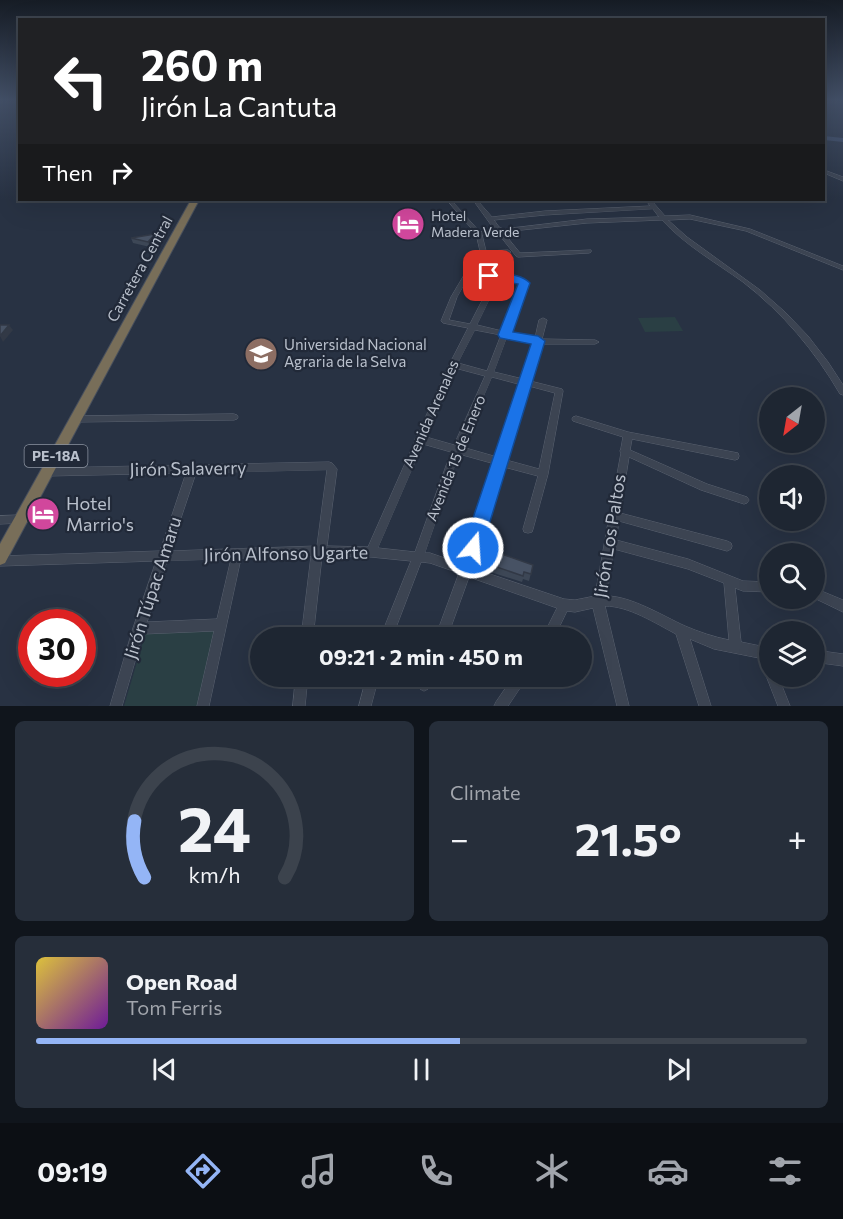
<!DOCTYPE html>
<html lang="en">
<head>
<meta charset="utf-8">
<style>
  body { margin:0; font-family:Commissioner,sans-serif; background:#262e3a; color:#f1f3f6; height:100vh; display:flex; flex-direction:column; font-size:22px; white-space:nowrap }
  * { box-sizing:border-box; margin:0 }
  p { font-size:20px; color:#a1a5ac }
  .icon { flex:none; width:33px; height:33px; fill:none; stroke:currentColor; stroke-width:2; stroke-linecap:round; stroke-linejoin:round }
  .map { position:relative; height:706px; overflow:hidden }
  .panel { display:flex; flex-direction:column; gap:15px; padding:15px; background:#10151c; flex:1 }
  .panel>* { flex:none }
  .hud { position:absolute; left:18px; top:18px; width:807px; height:183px; border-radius:0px; box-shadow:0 6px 24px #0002,0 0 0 2px #3c434d; background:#202124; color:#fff; overflow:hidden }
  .needle { width:39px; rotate:211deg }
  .fabs { position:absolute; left:759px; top:387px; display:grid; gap:12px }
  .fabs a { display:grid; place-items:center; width:66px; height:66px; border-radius:50%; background:#1e2632; box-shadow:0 6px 24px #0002,0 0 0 2px #3c434d; font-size:30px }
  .speed { position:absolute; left:18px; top:609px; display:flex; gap:12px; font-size:30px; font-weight:700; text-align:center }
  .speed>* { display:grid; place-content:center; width:78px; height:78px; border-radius:50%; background:#1e2632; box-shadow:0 6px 24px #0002,0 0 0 2px #3c434d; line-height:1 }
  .speed .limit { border:9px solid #d22; background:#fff; color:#111 }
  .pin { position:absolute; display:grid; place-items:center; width:51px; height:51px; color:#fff; margin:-26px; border-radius:12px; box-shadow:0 3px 9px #0006 }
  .me { position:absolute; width:66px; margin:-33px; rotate:18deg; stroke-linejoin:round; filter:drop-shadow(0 0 4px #0008) }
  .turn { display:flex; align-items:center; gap:21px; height:126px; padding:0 24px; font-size:27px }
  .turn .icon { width:78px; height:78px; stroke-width:2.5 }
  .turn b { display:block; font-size:42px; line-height:51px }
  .then { display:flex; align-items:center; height:57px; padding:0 24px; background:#0003; gap:12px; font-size:22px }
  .big { font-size:45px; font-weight:700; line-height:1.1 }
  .panel .widget { flex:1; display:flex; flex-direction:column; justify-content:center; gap:9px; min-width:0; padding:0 21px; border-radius:9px; background:#262e3a }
  .panel .dial { align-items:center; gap:0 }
  .dial svg { height:156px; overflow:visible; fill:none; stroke:#3c434d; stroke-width:7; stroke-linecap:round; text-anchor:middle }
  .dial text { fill:#f1f3f6; stroke:none }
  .song { display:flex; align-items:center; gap:18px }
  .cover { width:72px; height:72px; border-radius:9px; background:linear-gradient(135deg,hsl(50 70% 55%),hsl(280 70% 35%)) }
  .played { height:6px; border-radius:3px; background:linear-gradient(90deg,#94b5f6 55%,#3c434d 55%) }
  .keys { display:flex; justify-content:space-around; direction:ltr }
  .heat { display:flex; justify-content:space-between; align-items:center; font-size:33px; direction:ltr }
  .panel .tiles { flex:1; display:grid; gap:15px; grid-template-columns:1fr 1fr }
  .widget:last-child { grid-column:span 2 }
  .trip { position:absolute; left:250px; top:627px; width:342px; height:60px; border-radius:30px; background:#1e2632; box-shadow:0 6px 24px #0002,0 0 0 2px #3c434d; font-weight:700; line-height:60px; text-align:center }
  .tab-bar { display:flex; height:96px; justify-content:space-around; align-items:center; background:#0c0f14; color:#a1a5ac }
  .tab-bar .icon { width:42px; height:42px }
  .tab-bar .on { color:#94b5f6 }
  .tab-bar b { font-size:27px; color:#f1f3f6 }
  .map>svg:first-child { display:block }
</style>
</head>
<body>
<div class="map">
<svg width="843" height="706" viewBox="0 0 843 706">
  <rect width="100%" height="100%" fill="#283243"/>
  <g fill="#2a3f44">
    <path d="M 675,317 L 683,331 L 645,332 L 638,318 Z"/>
    <path d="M 216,625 L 198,706 L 124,706 L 147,628 Z"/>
  </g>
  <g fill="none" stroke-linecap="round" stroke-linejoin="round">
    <path fill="#3e4e6b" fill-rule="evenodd" d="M 824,136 L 843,138 L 843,142 L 824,140 Z"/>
    <defs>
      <g id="minor">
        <path d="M 824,170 L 843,177 L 843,181 L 824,173 Z"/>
        <path d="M 447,200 L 451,200 L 480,232 L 494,229 L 473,200 L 477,200 L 492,217 L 545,211 L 650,206 L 646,200 L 651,200 L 665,216 L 690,215 L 750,229 L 843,266 L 843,270 L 746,231 L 690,219 L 668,220 L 687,237 L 760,290 L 785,312 L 808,336 L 828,362 L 843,385 L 843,395 L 840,394 C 815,351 783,313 743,282 C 715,262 685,245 662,220 L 587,223 L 503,232 L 520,253 L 591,250 L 591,252 L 589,253 L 518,257 L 516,256 L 497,232 L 482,235 L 486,251 L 508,250 L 511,252 L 508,254 L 487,255 L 491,273 L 522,279 L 527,283 L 509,332 L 535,338 L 539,320 L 543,318 L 547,320 L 542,339 L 595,340 L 599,342 L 595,344 L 540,344 L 530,381 L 562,389 L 563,391 L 548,474 L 533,529 L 532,532 L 528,533 L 524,532 L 523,529 L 538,476 L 504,467 L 472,568 L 564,599 L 575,600 L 595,596 L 609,517 L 608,515 L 610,512 L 621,453 L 620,451 L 621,448 L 623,437 L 573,421 L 572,419 L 573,417 L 576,416 L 628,432 L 738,453 L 739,456 L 738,459 L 735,460 L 632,439 L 630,450 L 707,484 L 747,497 L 749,500 L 747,503 L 744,504 L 701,490 L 629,457 L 620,513 L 727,541 L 731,543 L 732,546 L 731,549 L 727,551 L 619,521 L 616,540 L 688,559 L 743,581 L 770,582 L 770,592 L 743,591 L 735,588 L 741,642 L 770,648 L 770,676 L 778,676 L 790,706 L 778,706 L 759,658 L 714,649 L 690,639 L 711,706 L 699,706 L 676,634 C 655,623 629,606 605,606 L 629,706 L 617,706 L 593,608 L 575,612 L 567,611 L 554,638 L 542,638 L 557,608 L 469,577 L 447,638 L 435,638 L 459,573 L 430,563 L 421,562 L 392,638 L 380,638 L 411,561 L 371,557 L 322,556 L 313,638 L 301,638 L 311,556 L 241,558 L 209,706 L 197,706 L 214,631 L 143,634 L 122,706 L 110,706 L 133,628 L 156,561 L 0,566 L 0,556 L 160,551 L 186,473 L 47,476 L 44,475 L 42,472 L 44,469 L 47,468 L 329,462 L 332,463 L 337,469 L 327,546 L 368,547 L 415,441 L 415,439 L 417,436 L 449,365 L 468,328 L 443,323 L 441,321 L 451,297 L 467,270 L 485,272 L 476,234 ZM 653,209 L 659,217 L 587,219 L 503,229 L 499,227 L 494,220 L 545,215 ZM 471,273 C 479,275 487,278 494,277 L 470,324 L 449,320 L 457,297 ZM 500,278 L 518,282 L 521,284 L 502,331 L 477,325 ZM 475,330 L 501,335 L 487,371 L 458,363 ZM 507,337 L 533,342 L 523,379 L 494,372 ZM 455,368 L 485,376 L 454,445 L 426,437 ZM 492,377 L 522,385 L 497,457 L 462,447 ZM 529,386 L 555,393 L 539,469 L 506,460 ZM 423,444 L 451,452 L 415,552 L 378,548 ZM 459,454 L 495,464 L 462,564 L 430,553 L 425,553 ZM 327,470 L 317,546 L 170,551 L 196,473 ZM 614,549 L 688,569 L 724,583 L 729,640 C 714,637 699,632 685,626 C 663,616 631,596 607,596 ZM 231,559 L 217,619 L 147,622 L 167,561 Z"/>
        <path d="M 234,414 L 237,415 L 238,417 L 237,419 L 234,420 L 77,422 L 74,421 L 73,419 L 74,417 L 77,416 Z"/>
        <path d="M 21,515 L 24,516 L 26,519 L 24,522 L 21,523 L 0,524 L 0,516 Z"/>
        <path d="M 814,588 L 843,600 L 843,612 L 814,598 Z"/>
        <path d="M 814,650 L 843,654 L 843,666 L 814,662 Z"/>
        <path d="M 296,676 L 308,676 L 305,706 L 293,706 Z"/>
        <path d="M 367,676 L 379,676 L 371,706 L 359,706 Z"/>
        <path d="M 421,676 L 433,676 L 428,689 L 424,691 L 420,689 L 418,685 Z"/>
        <path d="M 514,676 L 528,676 L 508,706 L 494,706 L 496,702 Z"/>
      </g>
      <path id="highway" d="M 191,200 L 199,200 L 5,563 L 0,565 L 0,544 Z"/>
    </defs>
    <use href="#minor" stroke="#5a6270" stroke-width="1"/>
    <use href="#highway" stroke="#474f5d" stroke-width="2"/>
    <use href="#minor" fill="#3c4452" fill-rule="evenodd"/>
    <use href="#highway" fill="#786e59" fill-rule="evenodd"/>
  </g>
  <g fill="#3d4756">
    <path d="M 131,238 L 157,239 L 150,247 L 133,243 Z"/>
    <path d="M 476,560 L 533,565 L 529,581 L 523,579 L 522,582 L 475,567 Z"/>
  </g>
  <g fill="#323946">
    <path d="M 155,234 L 157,239 L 150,247 L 148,242 Z"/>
    <path d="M 9,325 L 13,330 L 3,342 L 0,336 Z"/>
  </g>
  <g fill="#475264" stroke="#323946" stroke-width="1.5">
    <path d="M 155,234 L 148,242 L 131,238 Z"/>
    <path d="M 0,325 L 9,325 L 0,336 Z"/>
    <path d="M 478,552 L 497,558 L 499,553 L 533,565 L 531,574 L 524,572 L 523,576 L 476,560 Z"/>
  </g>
  <linearGradient id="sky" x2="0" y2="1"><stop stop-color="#161c25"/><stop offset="0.5" stop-color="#424f66"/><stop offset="1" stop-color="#424f66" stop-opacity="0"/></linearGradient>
  <rect width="843" height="199" fill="url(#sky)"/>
  <path fill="#1a73e8" stroke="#114b97" stroke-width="1.5" d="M 489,272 C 503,274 520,273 530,283 L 513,332 L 538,336 L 545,341 L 482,548 L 479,554 L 473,556 L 466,554 L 463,548 L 531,344 L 500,338 L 498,335 L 518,284 L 485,278 L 485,273 Z"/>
  <defs>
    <symbol id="hotel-disc" viewBox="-11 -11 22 22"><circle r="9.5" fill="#d1479c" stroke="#212938"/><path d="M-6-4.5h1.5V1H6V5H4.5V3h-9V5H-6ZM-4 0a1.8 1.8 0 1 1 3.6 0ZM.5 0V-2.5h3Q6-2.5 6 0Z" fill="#fff"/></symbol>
    <symbol id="university-disc" viewBox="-11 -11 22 22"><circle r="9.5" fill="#8d6e63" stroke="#212938"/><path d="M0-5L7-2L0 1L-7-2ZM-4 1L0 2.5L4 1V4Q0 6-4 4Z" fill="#fff"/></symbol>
  </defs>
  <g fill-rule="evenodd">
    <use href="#hotel-disc" x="389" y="205" width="38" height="38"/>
    <use href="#university-disc" x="242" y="335" width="38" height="38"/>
    <use href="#hotel-disc" x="24" y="495" width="38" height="38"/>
  </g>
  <g text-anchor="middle" stroke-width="4.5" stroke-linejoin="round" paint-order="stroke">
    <g font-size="14" fill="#b9c0cc" stroke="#212938" text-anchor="start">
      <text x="431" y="221">Hotel<tspan x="431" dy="16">Madera Verde</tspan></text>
    </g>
    <rect fill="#212938" stroke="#8b93a0" stroke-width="1.5" x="24.5" y="445" width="63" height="22" rx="4.5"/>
    <g font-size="14" font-weight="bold" fill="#b9c0cc">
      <text x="56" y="461">PE-18A</text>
    </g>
    <g font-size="15" fill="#b9c0cc" stroke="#212938">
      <text transform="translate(140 269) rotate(-61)" y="5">Carretera Central</text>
      <text transform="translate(431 414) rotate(-66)" y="5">Avenida Arenales</text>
      <text transform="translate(456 458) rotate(-68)" y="5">Avenida 15 de Enero</text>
    </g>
    <g font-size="15" fill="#b9c0cc" stroke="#212938" text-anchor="start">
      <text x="284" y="350">Universidad Nacional<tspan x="284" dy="17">Agraria de la Selva</tspan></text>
    </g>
    <g font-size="18" fill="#b9c0cc" stroke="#212938">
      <text transform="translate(188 469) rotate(-1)" y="6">Jirón Salaverry</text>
      <text transform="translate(610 536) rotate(-81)" y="6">Jirón Los Paltos</text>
      <text transform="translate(286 554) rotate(-1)" y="6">Jirón Alfonso Ugarte</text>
      <text transform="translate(153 588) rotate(-72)" y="6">Jirón Túpac Amaru</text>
    </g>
    <g font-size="18" fill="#b9c0cc" stroke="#212938" text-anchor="start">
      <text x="66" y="510">Hotel<tspan x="66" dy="21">Marrio's</tspan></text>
    </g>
  </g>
</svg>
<div class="fabs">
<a><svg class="needle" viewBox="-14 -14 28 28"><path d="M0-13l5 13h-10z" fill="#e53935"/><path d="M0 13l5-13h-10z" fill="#a1a5ac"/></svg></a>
<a><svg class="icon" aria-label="sound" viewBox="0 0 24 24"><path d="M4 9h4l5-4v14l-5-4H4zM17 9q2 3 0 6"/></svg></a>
<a><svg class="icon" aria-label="search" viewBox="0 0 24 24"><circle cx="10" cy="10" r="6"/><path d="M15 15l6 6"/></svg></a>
<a><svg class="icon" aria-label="layers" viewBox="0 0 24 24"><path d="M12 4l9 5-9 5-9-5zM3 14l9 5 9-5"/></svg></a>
</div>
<div class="speed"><div class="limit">30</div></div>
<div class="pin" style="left:489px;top:276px;background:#d93025"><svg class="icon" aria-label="arrive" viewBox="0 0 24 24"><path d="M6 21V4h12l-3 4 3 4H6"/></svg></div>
<svg class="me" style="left:473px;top:548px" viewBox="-20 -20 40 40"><circle r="17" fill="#1a73e8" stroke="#fff" stroke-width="3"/><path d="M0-11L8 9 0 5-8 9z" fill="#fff"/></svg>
<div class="trip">09:21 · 2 min · 450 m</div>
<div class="hud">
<div class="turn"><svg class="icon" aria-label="left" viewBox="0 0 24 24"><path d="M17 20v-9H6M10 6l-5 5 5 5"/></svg><div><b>260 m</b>Jirón La Cantuta</div></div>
<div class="then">Then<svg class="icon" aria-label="right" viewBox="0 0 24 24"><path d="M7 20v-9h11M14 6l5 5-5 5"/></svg></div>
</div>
</div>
<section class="panel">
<div class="tiles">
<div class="widget dial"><svg viewBox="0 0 100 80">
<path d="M14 69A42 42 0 1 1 86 69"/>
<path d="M14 69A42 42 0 0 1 9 40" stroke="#94b5f6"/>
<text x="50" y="56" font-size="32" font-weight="700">24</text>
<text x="50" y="72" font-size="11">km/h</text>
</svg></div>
<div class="widget"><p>Climate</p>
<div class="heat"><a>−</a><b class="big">21.5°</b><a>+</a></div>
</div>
<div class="widget">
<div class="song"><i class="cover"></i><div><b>Open Road</b><p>Tom Ferris</p></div></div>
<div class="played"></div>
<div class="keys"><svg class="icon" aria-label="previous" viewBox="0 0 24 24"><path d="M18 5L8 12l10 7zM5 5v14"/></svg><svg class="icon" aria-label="pause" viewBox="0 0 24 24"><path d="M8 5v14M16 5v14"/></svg><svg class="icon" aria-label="next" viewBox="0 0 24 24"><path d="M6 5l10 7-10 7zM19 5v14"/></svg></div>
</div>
</div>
</section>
<nav class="tab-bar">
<b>09:19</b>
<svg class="icon on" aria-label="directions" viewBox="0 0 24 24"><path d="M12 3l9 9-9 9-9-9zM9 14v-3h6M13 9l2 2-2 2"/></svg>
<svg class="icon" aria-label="music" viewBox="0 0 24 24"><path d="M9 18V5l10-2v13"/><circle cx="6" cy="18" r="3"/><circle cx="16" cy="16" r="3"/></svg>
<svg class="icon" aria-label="phone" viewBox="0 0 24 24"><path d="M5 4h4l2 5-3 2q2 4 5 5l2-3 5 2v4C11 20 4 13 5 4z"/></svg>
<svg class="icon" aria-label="climate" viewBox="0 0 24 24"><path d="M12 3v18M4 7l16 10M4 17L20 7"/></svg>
<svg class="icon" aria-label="car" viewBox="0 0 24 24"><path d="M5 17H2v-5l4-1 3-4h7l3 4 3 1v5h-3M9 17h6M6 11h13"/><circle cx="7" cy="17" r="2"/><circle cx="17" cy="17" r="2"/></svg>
<svg class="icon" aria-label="filters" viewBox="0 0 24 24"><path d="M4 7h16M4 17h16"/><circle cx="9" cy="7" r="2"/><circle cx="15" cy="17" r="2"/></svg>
</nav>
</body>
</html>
